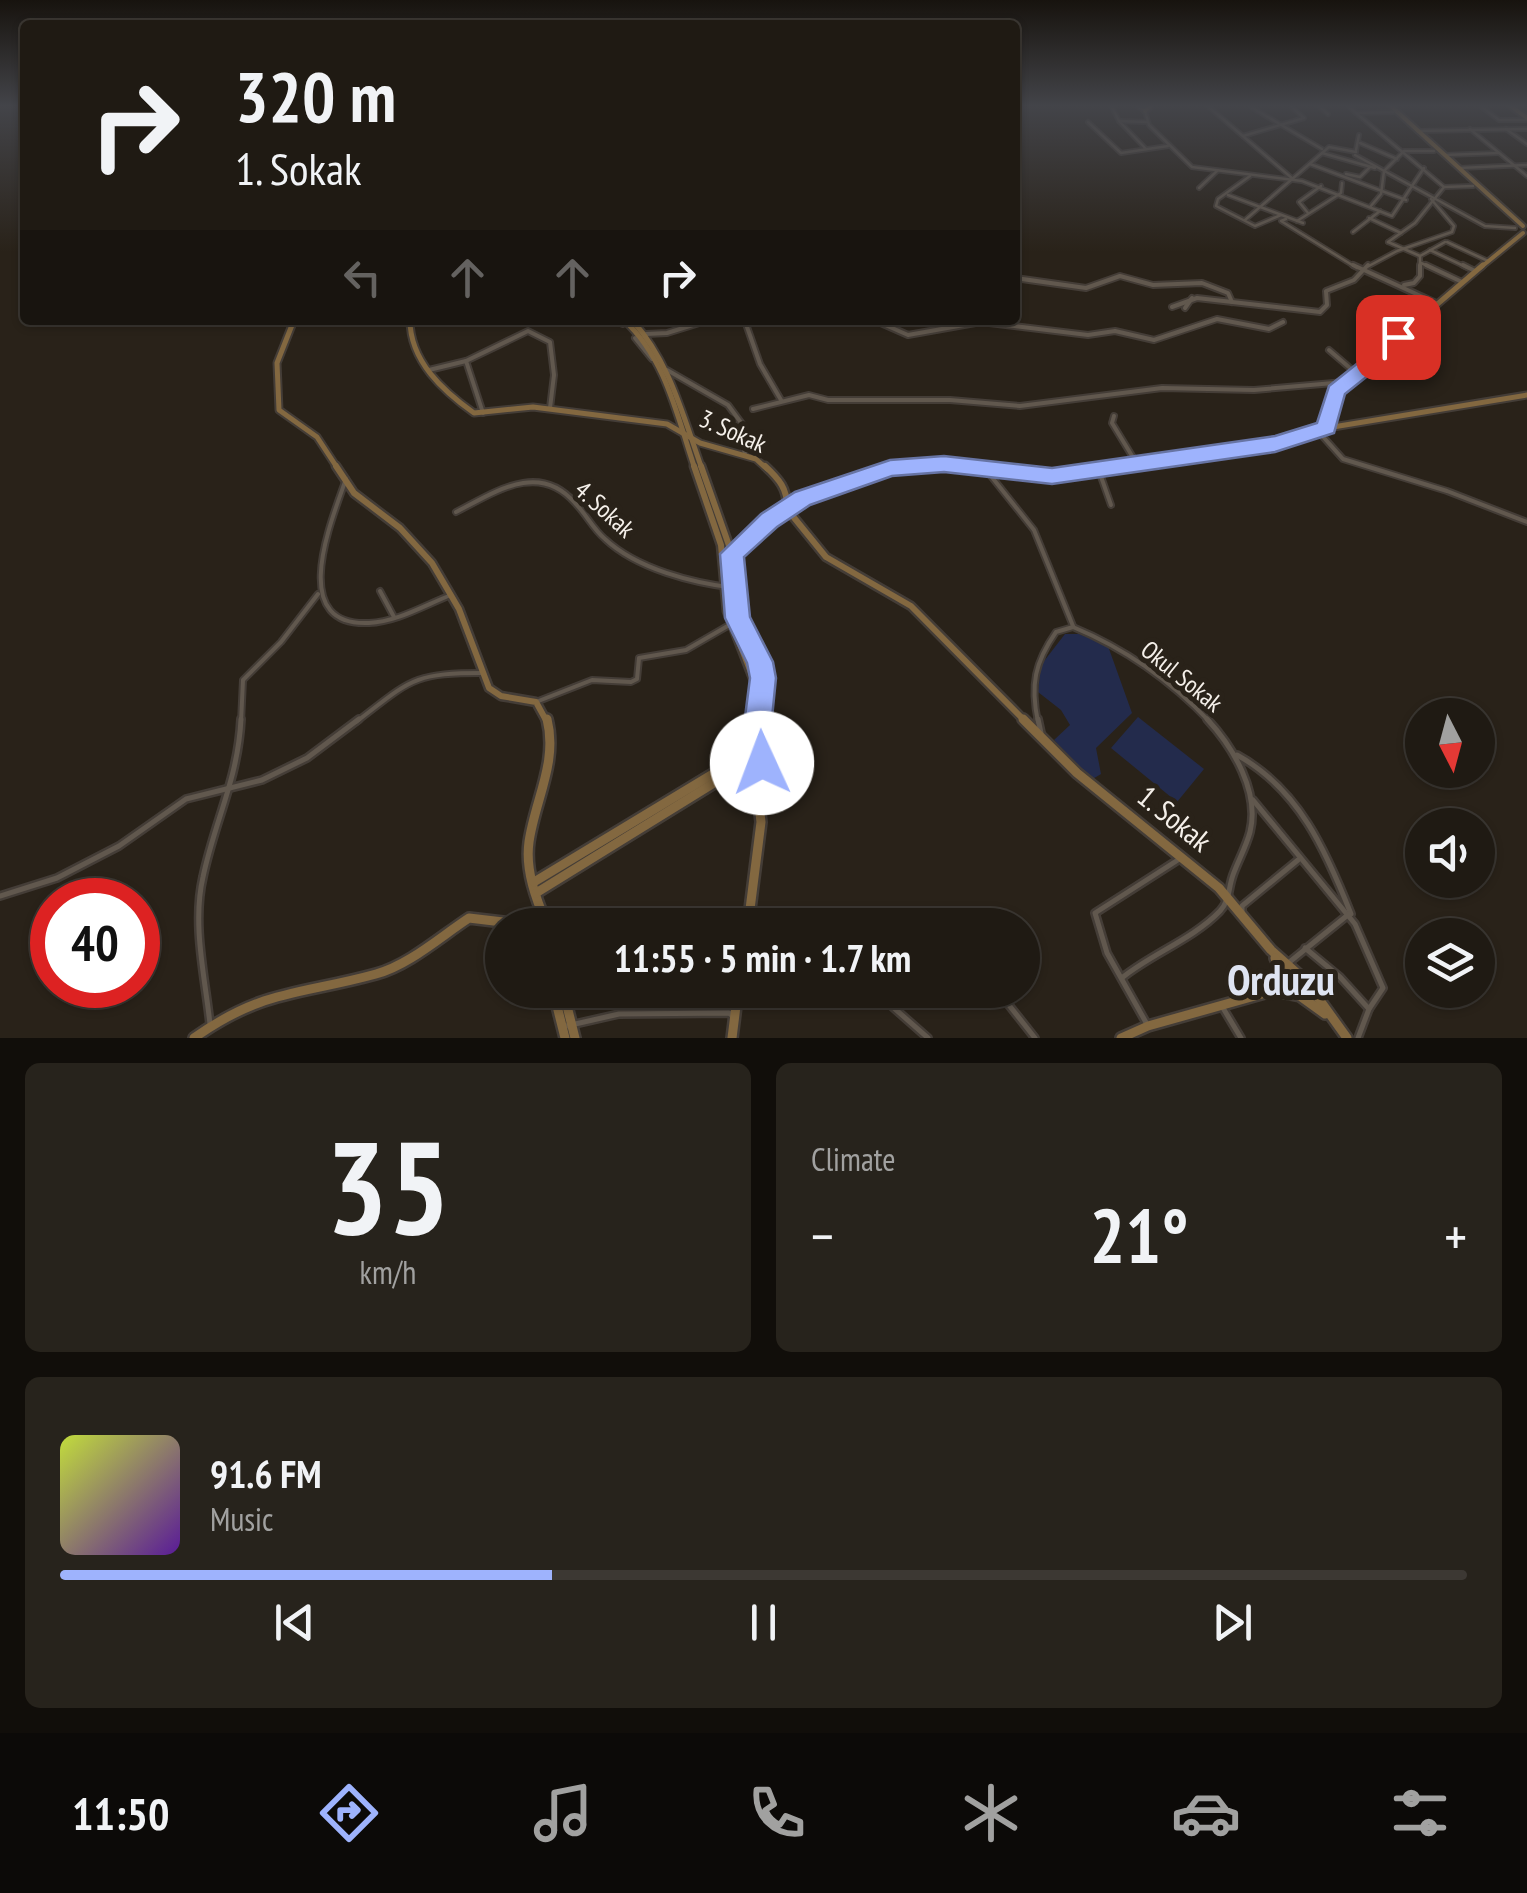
<!DOCTYPE html>
<html lang="en">
<head>
<meta charset="utf-8">
<style>
  body { margin:0; font-family:"PT Sans Narrow",sans-serif; background:#27231c; color:#f1f3f6; height:100vh; display:flex; flex-direction:column; font-size:38px; white-space:nowrap }
  * { box-sizing:border-box; margin:0 }
  p { font-size:32px; color:#a1a1a0 }
  .icon { flex:none; width:55px; height:55px; fill:none; stroke:currentColor; stroke-width:2; stroke-linecap:round; stroke-linejoin:round }
  .map { position:relative; height:1038px; overflow:hidden }
  .panel { display:flex; flex-direction:column; gap:25px; padding:25px; background:#110e0a; flex:1 }
  .panel>* { flex:none }
  .guide { position:absolute; left:20px; top:20px; width:1000px; height:305px; border-radius:10px; box-shadow:0 2px 8px #0004,0 0 0 2px #3c3833; background:#1f1a13; color:#f1f3f6; overflow:hidden }
  .needle { width:65px; rotate:174deg }
  .tools { position:absolute; left:1405px; top:698px; display:grid; gap:20px }
  .tools a { display:grid; place-items:center; width:90px; height:90px; border-radius:50%; background:#1f1a13; box-shadow:0 2px 8px #0004,0 0 0 2px #3c3833; font-size:50px }
  .speed { position:absolute; left:30px; top:878px; display:flex; gap:20px; font-size:50px; font-weight:700; text-align:center }
  .speed>* { display:grid; place-content:center; width:130px; height:130px; border-radius:50%; background:#1f1a13; box-shadow:0 2px 8px #0004,0 0 0 2px #3c3833; line-height:1 }
  .speed .limit { border:15px solid #d22; background:#fff; color:#111 }
  .pin { position:absolute; display:grid; place-items:center; width:85px; height:85px; color:#fff; margin:-42px; border-radius:20px; box-shadow:0 5px 15px #0006 }
  .me { position:absolute; width:110px; margin:-55px; rotate:358deg; stroke-linejoin:round; filter:drop-shadow(0 0 8px #0008) }
  .turn { display:flex; align-items:center; gap:35px; height:210px; padding:0 50px; font-size:45px }
  .turn .icon { width:130px; height:130px; stroke-width:2.5 }
  .turn b { display:block; font-size:70px; line-height:85px }
  .lanes { display:flex; align-items:center; height:95px; padding:0 50px; background:#0003; justify-content:center; gap:50px; direction:ltr }
  .lanes .off { opacity:.35 }
  .big { font-size:75px; font-weight:800; line-height:1.1 }
  .panel .widget { flex:1; display:flex; flex-direction:column; justify-content:center; gap:15px; min-width:0; padding:0 35px; border-radius:15px; background:#27231c }
  .panel .dial { align-items:center; gap:0 }
  .dial b { font-size:130px; line-height:1 }
  .song { display:flex; align-items:center; gap:30px }
  .cover { width:120px; height:120px; border-radius:15px; background:linear-gradient(135deg,hsl(70 70% 55%),hsl(270 70% 35%)) }
  .played { height:10px; border-radius:5px; background:linear-gradient(90deg,#9eb3fd 35%,#3c3833 35%) }
  .keys { display:flex; justify-content:space-around; direction:ltr }
  .heat { display:flex; justify-content:space-between; align-items:center; font-size:55px; direction:ltr }
  .panel .tiles { flex:1; display:grid; gap:25px; grid-template-columns:1fr 1fr }
  .widget:last-child { grid-column:span 2 }
  .trip { position:absolute; left:485px; top:908px; width:555px; height:100px; border-radius:50px; background:#1f1a13; box-shadow:0 2px 8px #0004,0 0 0 2px #3c3833; font-weight:800; line-height:100px; text-align:center }
  .dock { display:flex; height:160px; justify-content:space-around; align-items:center; background:#0c0a08; color:#a1a1a0 }
  .dock .icon { width:70px; height:70px }
  .dock .active { color:#9eb3fd }
  .dock b { font-size:45px; color:#f1f3f6 }
  .map>svg:first-child { display:block }
</style>
</head>
<body>
<div class="map">
<svg width="1527" height="1038" viewBox="0 0 1527 1038">
  <rect width="100%" height="100%" fill="#292219"/>
  <g fill="#232b4c">
    <path d="M 1065,634 L 1079,634 L 1108,646 L 1132,713 L 1096,748 L 1101,774 L 1091,780 L 1054,740 L 1070,725 L 1061,710 L 1038,692 L 1041,665 Z"/>
    <path d="M 1138,717 L 1204,769 L 1177,802 L 1111,748 Z"/>
  </g>
  <g fill="none" stroke-linecap="round" stroke-linejoin="round">
    <defs>
      <g id="street-far2">
        <path d="M 1112,107 L 1119,121 L 1146,149"/>
        <path d="M 1138,107 L 1145,111 L 1149,125 L 1192,167 L 1302,181 L 1392,216 L 1424,168"/>
        <path d="M 1209,107 L 1293,179"/>
        <path d="M 1251,107 L 1322,149"/>
        <path d="M 1320,107 L 1328,114"/>
        <path d="M 1349,107 L 1444,187 L 1415,223 L 1388,242"/>
        <path d="M 1482,107 L 1499,120 L 1527,120"/>
        <path d="M 1356,113 L 1393,112"/>
        <path d="M 1119,121 L 1147,122"/>
        <path d="M 1088,122 L 1121,153 L 1168,146"/>
        <path d="M 1470,129 L 1527,176"/>
        <path d="M 1506,129 L 1527,144"/>
        <path d="M 1417,131 L 1527,129"/>
        <path d="M 1243,136 L 1304,118 L 1292,107"/>
        <path d="M 1360,143 L 1397,159"/>
        <path d="M 1356,150 L 1359,135"/>
        <path d="M 1322,153 L 1375,168"/>
        <path d="M 1355,155 L 1485,226 L 1515,228"/>
        <path d="M 1444,155 L 1499,153"/>
        <path d="M 1310,164 L 1406,200"/>
        <path d="M 1459,168 L 1527,165"/>
        <path d="M 1346,174 L 1360,177 L 1370,167"/>
        <path d="M 1250,176 L 1218,199 L 1216,206 L 1255,226 L 1281,215"/>
        <path d="M 1444,187 L 1473,186"/>
        <path d="M 1199,188 L 1217,171"/>
        <path d="M 1228,195 L 1303,223"/>
        <path d="M 1370,207 L 1381,194 L 1384,171 L 1404,151 L 1434,151"/>
        <path d="M 1308,213 L 1299,202 L 1321,186"/>
        <path d="M 1369,218 L 1401,233"/>
        <path d="M 1286,219 L 1281,221 L 1357,268"/>
        <path d="M 1245,220 L 1329,147 L 1356,152"/>
        <path d="M 1297,221 L 1341,193 L 1342,183"/>
        <path d="M 1353,232 L 1380,211"/>
        <path d="M 1388,242 L 1420,256"/>
        <path d="M 1447,242 L 1488,261"/>
        <path d="M 1430,250 L 1468,268"/>
        <path d="M 1421,263 L 1432,268"/>
        <path d="M 1365,268 L 1397,251 L 1452,232 L 1454,226 L 1431,199"/>
        <path d="M 1420,268 L 1420,256 L 1445,242"/>
      </g>
      <g id="street-far1">
        <path d="M 1353,265 L 1436,303"/>
        <path d="M 1426,265 L 1462,282"/>
        <path d="M 1463,265 L 1475,271"/>
        <path d="M 1015,278 L 1086,288 L 1120,276 L 1153,285 L 1202,283 L 1228,293 L 1232,302"/>
        <path d="M 1404,285 L 1414,283 L 1420,276 L 1420,265"/>
        <path d="M 1172,307 L 1197,298 L 1320,312 L 1327,305 L 1326,291 L 1354,280 L 1368,265"/>
        <path d="M 1185,308 L 1192,298"/>
        <path d="M 612,320 L 623,324"/>
        <path d="M 874,320 L 908,335 L 981,322 L 1088,335 L 1115,331 L 1154,340 L 1217,319 L 1269,329 L 1283,322"/>
        <path d="M 746,324 L 760,364 L 781,400"/>
        <path d="M 646,334 L 667,333 L 709,320"/>
        <path d="M 635,338 L 652,359"/>
        <path d="M 1329,350 L 1357,374"/>
        <path d="M 466,361 L 483,413"/>
        <path d="M 429,370 L 466,361 L 528,331 L 550,342 L 554,375 L 550,408"/>
        <path d="M 667,370 L 728,405 L 745,428 L 741,437"/>
        <path d="M 753,409 L 809,395 L 828,400 L 950,400 L 1020,406 L 1162,388 L 1254,390 L 1345,382"/>
        <path d="M 1114,416 L 1112,423 L 1137,464"/>
        <path d="M 728,420 L 740,432 L 745,454"/>
        <path d="M 1317,430 L 1343,459 L 1447,491 L 1527,522"/>
        <path d="M 987,471 L 1034,530 L 1073,626"/>
        <path d="M 1099,471 L 1111,505"/>
        <path d="M 346,479 C 331,522 287,627 369,623 C 397,622 425,605 451,595"/>
        <path d="M 456,512 C 495,492 539,461 575,503 C 586,514 593,529 605,539 C 637,569 693,583 735,588"/>
        <path d="M 380,591 L 394,617"/>
        <path d="M 536,702 L 592,680 L 631,682 L 637,679 L 639,658 L 686,650 L 731,624"/>
        <path d="M 241,722 L 243,680 L 281,642 L 318,594"/>
        <path d="M 356,722 C 411,680 412,673 483,673"/>
        <path d="M 1038,722 C 1030,685 1035,662 1056,632 L 1073,627 C 1126,649 1170,680 1210,722"/>
      </g>
      <g id="street">
        <path d="M 1038,719 L 1041,733"/>
        <path d="M 1237,755 C 1299,789 1326,851 1351,914"/>
        <path d="M 1253,800 L 1355,924 L 1383,988 L 1369,1009 L 1358,1038"/>
        <path d="M 0,896 L 57,878 L 119,846 L 186,799 L 262,780 L 307,758 L 359,719"/>
        <path d="M 1242,913 L 1242,906 L 1298,860"/>
        <path d="M 643,919 L 748,919"/>
        <path d="M 1305,948 L 1340,977 L 1369,1009"/>
        <path d="M 1287,964 L 1349,914"/>
        <path d="M 1123,977 C 1153,953 1193,939 1220,911 C 1230,900 1228,889 1233,875 C 1238,861 1246,847 1250,832 C 1260,792 1233,747 1207,719"/>
        <path d="M 891,990 L 886,1001 L 928,1038"/>
        <path d="M 997,990 L 1035,1038"/>
        <path d="M 1223,1008 L 1241,1038"/>
        <path d="M 210,1024 C 205,977 192,924 203,877 C 215,820 238,779 241,719"/>
        <path d="M 1148,1026 L 1107,953 L 1095,913 L 1181,858"/>
        <path d="M 562,1027 L 619,1014 L 729,1013 L 734,1017"/>
      </g>
      <g id="secondary-far3">
        <path d="M 1392,107 L 1523,226"/>
        <path d="M 1512,107 L 1527,118"/>
        <path d="M 1145,111 L 1150,107"/>
        <path d="M 1480,268 L 1523,233"/>
      </g>
      <g id="secondary-far2">
        <path d="M 294,320 L 277,363 L 279,410 L 317,437 L 338,469"/>
        <path d="M 410,320 C 410,361 443,391 474,413 L 533,407 L 667,424 L 700,443 L 756,459 L 767,469"/>
        <path d="M 624,320 C 666,359 677,416 695,469"/>
        <path d="M 632,320 C 670,362 683,416 702,469"/>
        <path d="M 1326,428 L 1336,391 L 1483,265"/>
        <path d="M 888,469 L 944,464 L 981,469"/>
        <path d="M 1109,469 L 1266,447 L 1333,427 L 1527,395"/>
      </g>
      <g id="secondary-far1">
        <path d="M 336,466 L 354,493 L 400,528 L 432,563 L 459,609 L 489,688 L 501,696 L 536,702 L 547,722"/>
        <path d="M 694,466 L 721,545 L 727,611 L 755,683 L 750,722"/>
        <path d="M 701,466 L 732,554 L 738,618 L 760,662 L 764,690 L 760,722"/>
        <path d="M 765,466 C 779,479 788,489 787,509 L 826,557 L 911,606 L 1026,722"/>
        <path d="M 962,466 L 1036,476 L 1127,466"/>
        <path d="M 724,557 C 744,548 755,531 773,518 C 811,491 865,470 912,466"/>
      </g>
      <g id="secondary">
        <path d="M 547,719 C 558,762 535,800 529,842 C 525,870 536,899 547,925"/>
        <path d="M 1023,719 L 1077,773 L 1219,888 L 1271,950 L 1306,981 L 1347,1038"/>
        <circle cx="751" cy="761" r="11"/>
        <path d="M 746,752 L 750,719"/>
        <path d="M 756,752 L 760,719"/>
        <path d="M 534,882 L 741,757"/>
        <path d="M 536,893 L 727,775 L 744,770"/>
        <path d="M 748,925 L 761,822 L 755,771"/>
        <path d="M 553,990 L 565,1038"/>
        <path d="M 563,990 L 575,1038"/>
        <path d="M 1280,992 L 1300,996 L 1325,1014"/>
        <path d="M 194,1038 C 263,989 300,995 376,974 C 409,965 440,937 469,918 L 528,925"/>
        <path d="M 732,1038 L 738,990"/>
        <path d="M 1121,1038 L 1148,1026 L 1283,988 L 1287,983 L 1275,958"/>
      </g>
    </defs>
    <use href="#street-far2" stroke="#443d37" stroke-width="6"/>
    <use href="#street-far1" stroke="#443d37" stroke-width="8"/>
    <use href="#street" stroke="#443d37" stroke-width="10"/>
    <use href="#secondary-far3" stroke="#443d37" stroke-width="8"/>
    <use href="#secondary-far2" stroke="#443d37" stroke-width="9"/>
    <use href="#secondary-far1" stroke="#443d37" stroke-width="11"/>
    <use href="#secondary" stroke="#443d37" stroke-width="14"/>
    <use href="#street-far2" stroke="#61584e" stroke-width="2.5"/>
    <use href="#street-far1" stroke="#61584e" stroke-width="4"/>
    <use href="#street" stroke="#61584e" stroke-width="5"/>
    <use href="#secondary-far3" stroke="#836840" stroke-width="4"/>
    <use href="#secondary-far2" stroke="#836840" stroke-width="5"/>
    <use href="#secondary-far1" stroke="#836840" stroke-width="6"/>
    <use href="#secondary" stroke="#836840" stroke-width="9"/>
  </g>
  <linearGradient id="sky" x2="0" y2="1"><stop stop-color="#17130e"/><stop offset="0.42" stop-color="#434449"/><stop offset="1" stop-color="#434449" stop-opacity="0"/></linearGradient>
  <rect width="1527" height="252" fill="url(#sky)"/>
  <path fill="#9eb3fd" stroke="#6774a4" stroke-width="2.5" d="M 1398,331 L 1407,337 L 1394,355 L 1345,394 L 1334,433 L 1275,452 L 1052,484 L 944,472 L 892,476 L 810,505 L 777,527 L 744,557 L 750,617 L 773,662 L 776,678 L 769,748 L 776,763 L 771,773 L 762,777 L 752,773 L 741,748 L 750,678 L 747,663 L 725,618 L 720,554 L 761,514 L 795,492 L 890,460 L 944,456 L 1052,468 L 1275,436 L 1317,423 L 1329,386 Z"/>
  <g text-anchor="middle" stroke-width="10" stroke-linejoin="round" paint-order="stroke">
    <g font-size="25" fill="#f5f0ea" stroke="#292219">
      <text transform="translate(733 431) rotate(24)" y="9">3. Sokak</text>
      <text transform="translate(605 509) rotate(42)" y="9">4. Sokak</text>
      <text transform="translate(1182 676) rotate(39)" y="9">Okul Sokak</text>
    </g>
    <g font-size="30" fill="#f5f0ea" stroke="#292219">
      <text transform="translate(1174 819) rotate(39)" y="10">1. Sokak</text>
    </g>
    <g font-size="42" font-weight="bold" fill="#dfe4f2" stroke="#292219">
      <text x="1281" y="995">Orduzu</text>
    </g>
  </g>
</svg>
<div class="tools">
<a><svg class="needle" viewBox="-14 -14 28 28"><path d="M0-13l5 13h-10z" fill="#e53935"/><path d="M0 13l5-13h-10z" fill="#a1a1a0"/></svg></a>
<a><svg class="icon" aria-label="sound" viewBox="0 0 24 24"><path d="M4 9h4l5-4v14l-5-4H4zM17 9q2 3 0 6"/></svg></a>
<a><svg class="icon" aria-label="layers" viewBox="0 0 24 24"><path d="M12 4l9 5-9 5-9-5zM3 14l9 5 9-5"/></svg></a>
</div>
<div class="speed"><div class="limit">40</div></div>
<div class="pin" style="left:1398px;top:337px;background:#d93025"><svg class="icon" aria-label="arrive" viewBox="0 0 24 24"><path d="M6 21V4h12l-3 4 3 4H6"/></svg></div>
<svg class="me" style="left:762px;top:763px" viewBox="-20 -20 40 40"><circle r="19" fill="#fff"/><path d="M0-13L10 11 0 6-10 11z" fill="#9eb3fd"/></svg>
<div class="trip">11:55 · 5 min · 1.7 km</div>
<div class="guide">
<div class="turn"><svg class="icon" aria-label="right" viewBox="0 0 24 24"><path d="M7 20v-9h11M14 6l5 5-5 5"/></svg><div><b>320 m</b>1. Sokak</div></div>
<div class="lanes"><svg class="icon off" aria-label="left" viewBox="0 0 24 24"><path d="M17 20v-9H6M10 6l-5 5 5 5"/></svg><svg class="icon off" aria-label="ahead" viewBox="0 0 24 24"><path d="M12 20V5M6 11l6-6 6 6"/></svg><svg class="icon off" aria-label="ahead" viewBox="0 0 24 24"><path d="M12 20V5M6 11l6-6 6 6"/></svg><svg class="icon" aria-label="right" viewBox="0 0 24 24"><path d="M7 20v-9h11M14 6l5 5-5 5"/></svg></div>
</div>
</div>
<section class="panel">
<div class="tiles">
<div class="widget dial"><b>35</b><p>km/h</p></div>
<div class="widget"><p>Climate</p>
<div class="heat"><a>−</a><b class="big">21°</b><a>+</a></div>
</div>
<div class="widget">
<div class="song"><i class="cover"></i><div><b>91.6 FM</b><p>Music</p></div></div>
<div class="played"></div>
<div class="keys"><svg class="icon" aria-label="previous" viewBox="0 0 24 24"><path d="M18 5L8 12l10 7zM5 5v14"/></svg><svg class="icon" aria-label="pause" viewBox="0 0 24 24"><path d="M8 5v14M16 5v14"/></svg><svg class="icon" aria-label="next" viewBox="0 0 24 24"><path d="M6 5l10 7-10 7zM19 5v14"/></svg></div>
</div>
</div>
</section>
<nav class="dock">
<b>11:50</b>
<svg class="icon active" aria-label="directions" viewBox="0 0 24 24"><path d="M12 3l9 9-9 9-9-9zM9 14v-3h6M13 9l2 2-2 2"/></svg>
<svg class="icon" aria-label="music" viewBox="0 0 24 24"><path d="M9 18V5l10-2v13"/><circle cx="6" cy="18" r="3"/><circle cx="16" cy="16" r="3"/></svg>
<svg class="icon" aria-label="phone" viewBox="0 0 24 24"><path d="M5 4h4l2 5-3 2q2 4 5 5l2-3 5 2v4C11 20 4 13 5 4z"/></svg>
<svg class="icon" aria-label="climate" viewBox="0 0 24 24"><path d="M12 3v18M4 7l16 10M4 17L20 7"/></svg>
<svg class="icon" aria-label="car" viewBox="0 0 24 24"><path d="M5 17H2v-5l4-1 3-4h7l3 4 3 1v5h-3M9 17h6M6 11h13"/><circle cx="7" cy="17" r="2"/><circle cx="17" cy="17" r="2"/></svg>
<svg class="icon" aria-label="filters" viewBox="0 0 24 24"><path d="M4 7h16M4 17h16"/><circle cx="9" cy="7" r="2"/><circle cx="15" cy="17" r="2"/></svg>
</nav>
</body>
</html>
